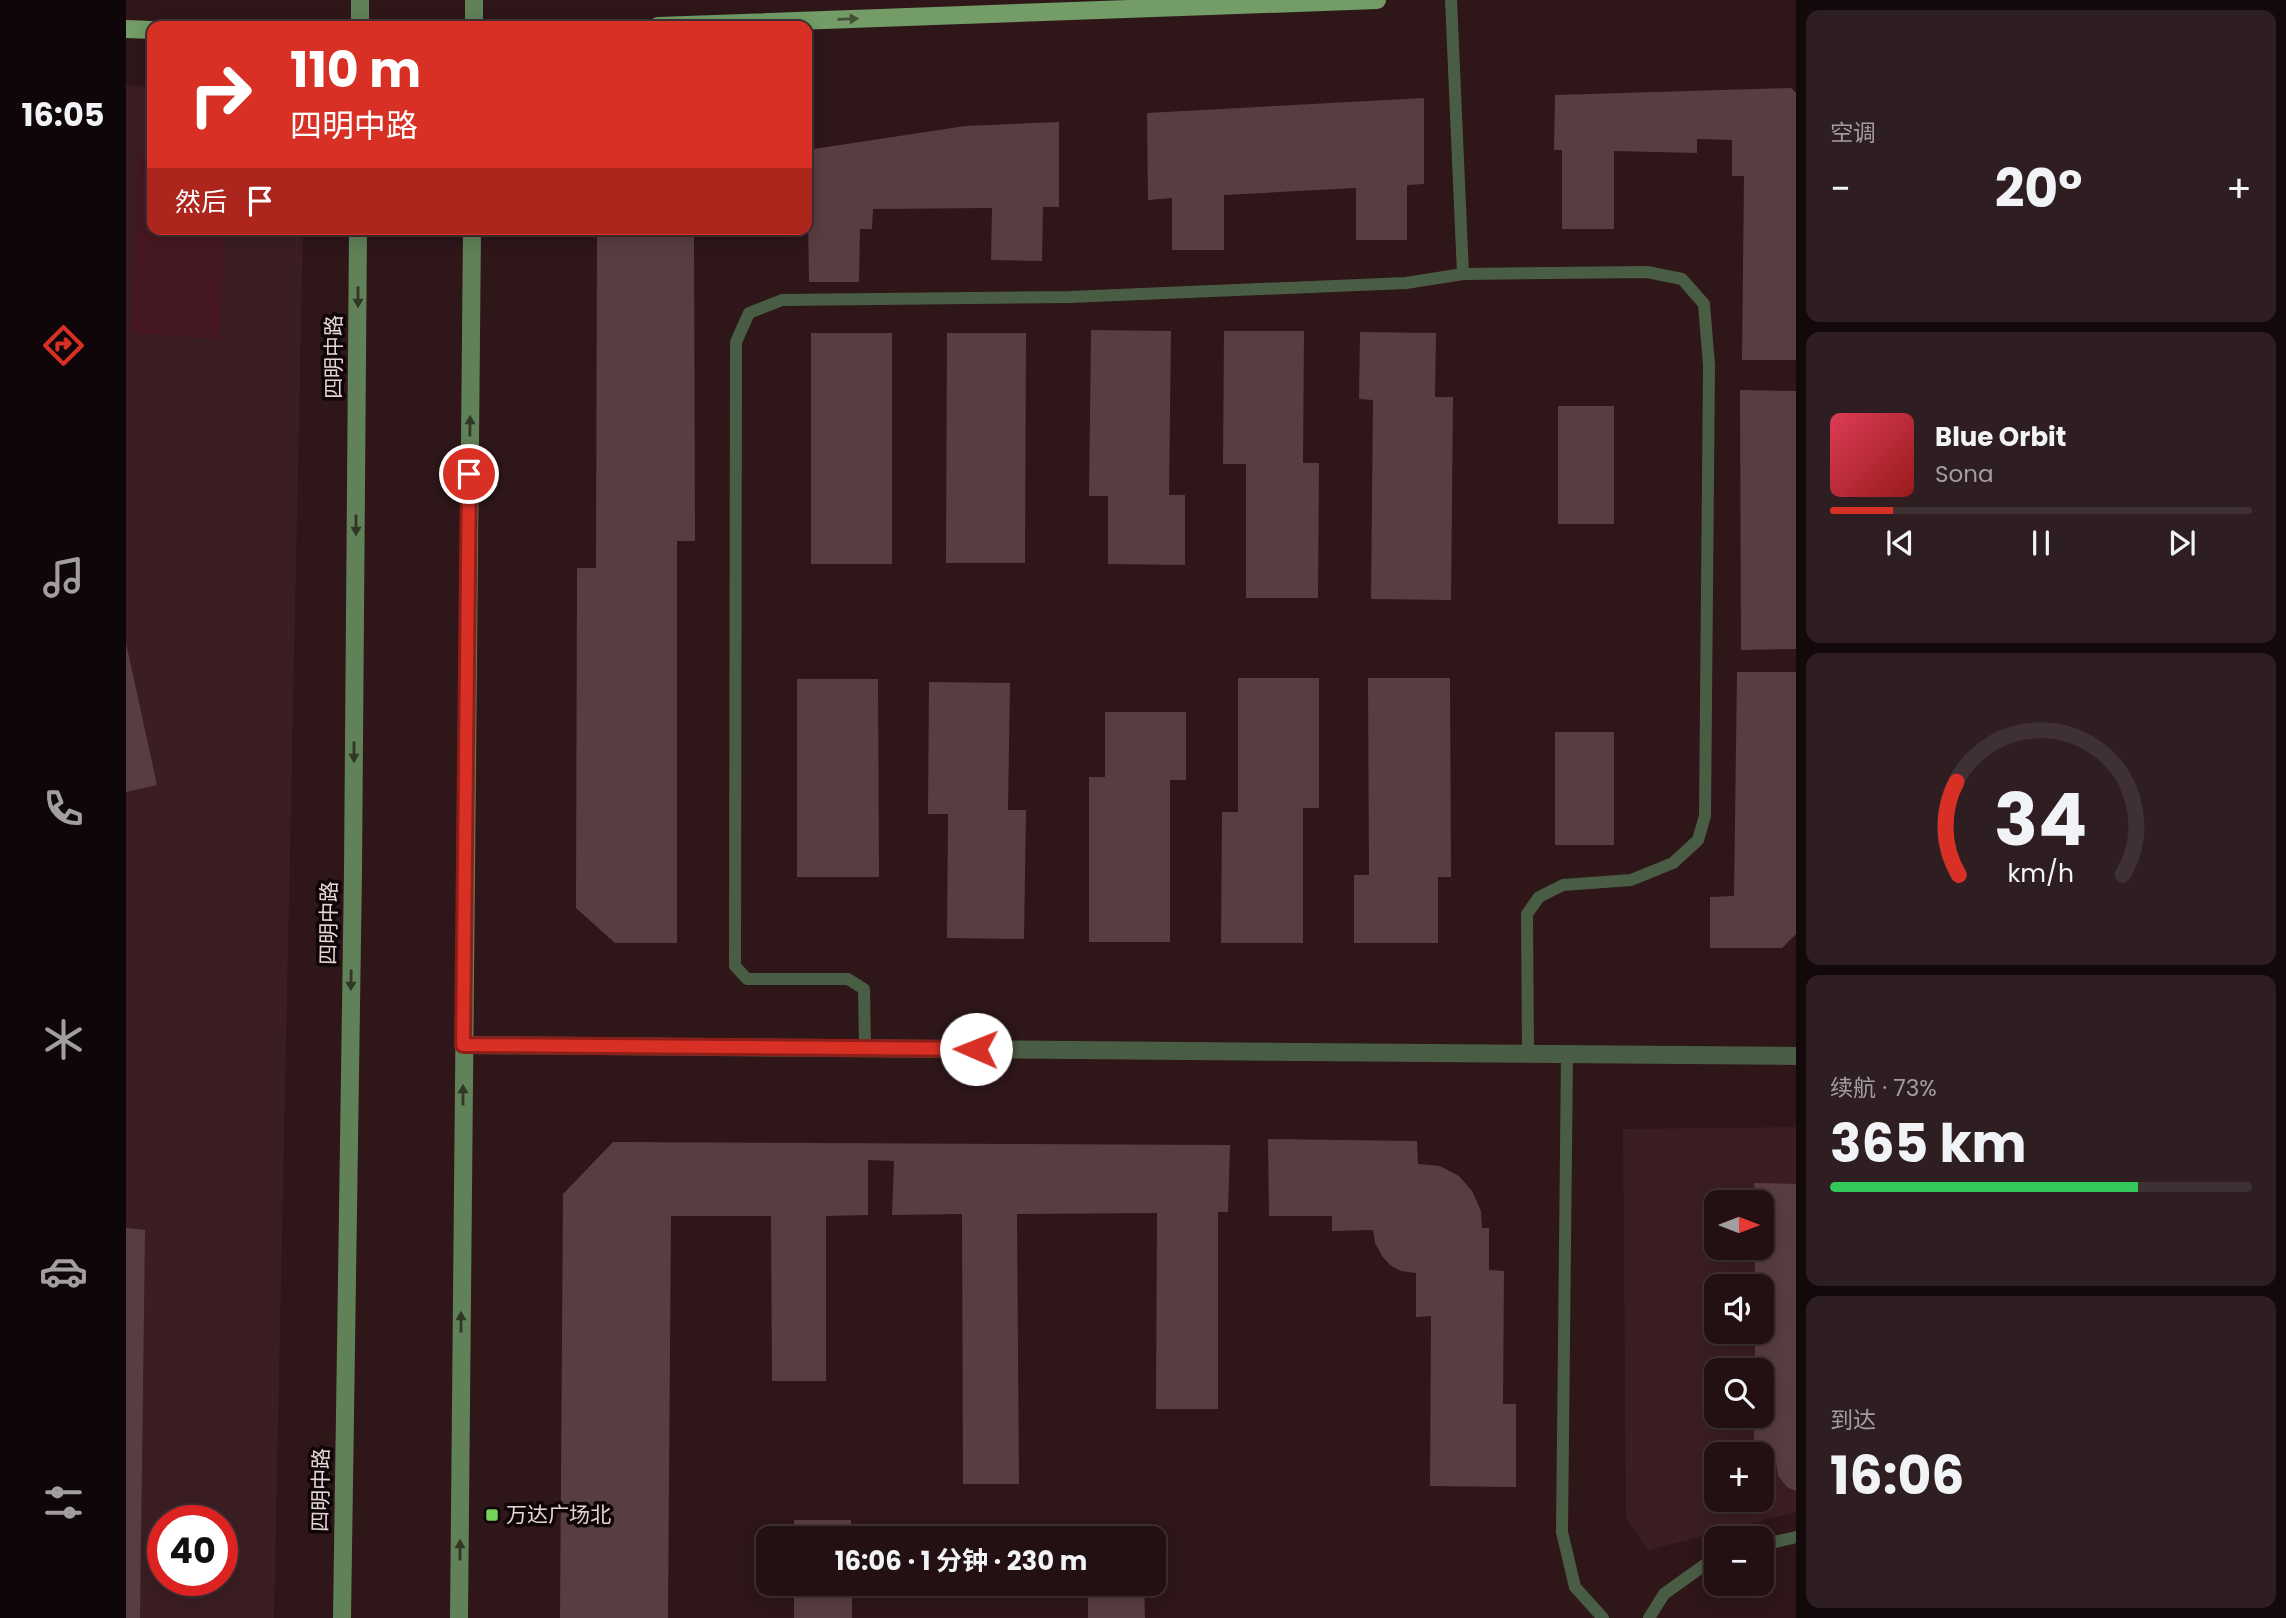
<!DOCTYPE html>
<html lang="zh">
<head>
<meta charset="utf-8">
<style>
  body { margin:0; font-family:Poppins,"Noto Sans SC",sans-serif; background:#2e1e21; color:#f1f3f6; height:100vh; display:flex; flex-direction:column; font-size:26px; white-space:nowrap }
  * { box-sizing:border-box; margin:0 }
  p { font-size:23px; color:#a29da0 }
  .icon { flex:none; width:38px; height:38px; fill:none; stroke:currentColor; stroke-width:2; stroke-linecap:round; stroke-linejoin:round }
  .map { position:relative; flex:1; overflow:hidden }
  .details { display:flex; flex-direction:column; gap:10px; padding:10px; background:#13090a; width:490px }
  .details>* { flex:none }
  .banner { position:absolute; left:21px; top:21px; width:665px; height:214px; border-radius:14px; box-shadow:0 4px 18px #0003,0 0 0 2px #3f3033; background:#d93025; color:#fff; overflow:hidden }
  .needle { width:46px; rotate:90deg }
  .fabs { position:absolute; left:1578px; top:1190px; display:grid; gap:14px }
  .fabs a { display:grid; place-items:center; width:70px; height:70px; border-radius:14px; background:#221013; box-shadow:0 4px 18px #0003,0 0 0 2px #3f3033; font-size:35px }
  .speed { position:absolute; left:21px; top:1505px; display:flex; gap:14px; font-size:35px; font-weight:700; text-align:center }
  .speed>* { display:grid; place-content:center; width:91px; height:91px; border-radius:50%; background:#221013; box-shadow:0 4px 18px #0003,0 0 0 2px #3f3033; line-height:1 }
  .speed .limit { border:10px solid #d22; background:#fff; color:#111 }
  .pin { position:absolute; display:grid; place-items:center; width:60px; height:60px; color:#fff; margin:-30px; border:4px solid #fff; border-radius:50%; box-shadow:0 2px 7px #0007 }
  .me { position:absolute; width:77px; margin:-38px; rotate:271deg; stroke-linejoin:round; filter:drop-shadow(0 0 5px #0008) }
  .turn { display:flex; align-items:center; gap:24px; height:147px; padding:0 28px; font-size:32px }
  .turn .icon { width:91px; height:91px; stroke-width:2.5 }
  .turn b { display:block; font-size:49px; line-height:60px }
  .then { display:flex; align-items:center; height:66px; padding:0 28px; background:#0003; gap:14px; font-size:26px }
  .big { font-size:52px; font-weight:700; line-height:1.1 }
  .details .widget { flex:1; display:flex; flex-direction:column; justify-content:center; gap:10px; min-width:0; padding:0 24px; border-radius:14px; background:#2e1e21 }
  .details .dial { align-items:center; gap:0 }
  .dial svg { height:182px; overflow:visible; fill:none; stroke:#3f3033; stroke-width:7; stroke-linecap:round; text-anchor:middle }
  .dial text { fill:#f1f3f6; stroke:none }
  .song { display:flex; align-items:center; gap:21px }
  .cover { width:84px; height:84px; border-radius:10px; background:linear-gradient(135deg,hsl(350 70% 55%),hsl(0 70% 35%)) }
  .played { height:7px; border-radius:4px; background:linear-gradient(90deg,#d93025 15%,#3f3033 15%) }
  .keys { display:flex; justify-content:space-around; direction:ltr }
  .heat { display:flex; justify-content:space-between; align-items:center; font-size:38px; direction:ltr }
  .charge { height:10px; border-radius:5px; background:linear-gradient(90deg,#34c759 73%,#3f3033 0) }
  .trip { position:absolute; left:630px; top:1526px; width:410px; height:70px; border-radius:14px; background:#221013; box-shadow:0 4px 18px #0003,0 0 0 2px #3f3033; font-weight:700; line-height:70px; text-align:center }
  main { display:flex; flex:1; min-height:0 }
  .dock { display:flex; flex-direction:column; width:126px; justify-content:space-around; align-items:center; background:#0e0608; color:#a29da0 }
  .dock .icon { width:49px; height:49px }
  .dock .on { color:#d93025 }
  .dock b { font-size:32px; color:#f1f3f6 }
  .map>svg:first-child { display:block }
</style>
</head>
<body>
<main>
<nav class="dock">
<b>16:05</b>
<svg class="icon on" aria-label="directions" viewBox="0 0 24 24"><path d="M12 3l9 9-9 9-9-9zM9 14v-3h6M13 9l2 2-2 2"/></svg>
<svg class="icon" aria-label="music" viewBox="0 0 24 24"><path d="M9 18V5l10-2v13"/><circle cx="6" cy="18" r="3"/><circle cx="16" cy="16" r="3"/></svg>
<svg class="icon" aria-label="phone" viewBox="0 0 24 24"><path d="M5 4h4l2 5-3 2q2 4 5 5l2-3 5 2v4C11 20 4 13 5 4z"/></svg>
<svg class="icon" aria-label="climate" viewBox="0 0 24 24"><path d="M12 3v18M4 7l16 10M4 17L20 7"/></svg>
<svg class="icon" aria-label="car" viewBox="0 0 24 24"><path d="M5 17H2v-5l4-1 3-4h7l3 4 3 1v5h-3M9 17h6M6 11h13"/><circle cx="7" cy="17" r="2"/><circle cx="17" cy="17" r="2"/></svg>
<svg class="icon" aria-label="filters" viewBox="0 0 24 24"><path d="M4 7h16M4 17h16"/><circle cx="9" cy="7" r="2"/><circle cx="15" cy="17" r="2"/></svg>
</nav>
<div class="map">
<svg width="1670" height="1618" viewBox="0 0 1670 1618">
  <rect width="100%" height="100%" fill="#2e1619"/>
  <g fill="#3b1e23" fill-rule="evenodd">
    <path d="M 0,85 L 26,86 L 26,229 L 177,229 L 148,1618 L 0,1618 ZM 37,1521 L 96,1521 L 96,1580 L 37,1580 Z"/>
    <path d="M 1670,1127 L 1670,1512 L 1522,1550 L 1500,1518 L 1497,1129 ZM 1591,1202 L 1636,1202 L 1636,1248 L 1591,1248 ZM 1591,1286 L 1636,1286 L 1636,1332 L 1591,1332 ZM 1591,1370 L 1636,1370 L 1636,1416 L 1591,1416 ZM 1591,1454 L 1636,1454 L 1636,1500 L 1591,1500 Z"/>
  </g>
  <path fill="#461821" d="M 13,155 L 26,157 L 26,229 L 98,229 L 94,339 L 5,333 Z"/>
  <g fill="#593e41">
    <path d="M 1665,88 L 1670,93 L 1670,360 L 1616,360 L 1618,176 L 1606,176 L 1606,140 L 1571,139 L 1571,153 L 1488,151 L 1488,229 L 1436,229 L 1436,150 L 1428,150 L 1429,95 Z"/>
    <path d="M 1298,98 L 1298,184 L 1281,185 L 1281,240 L 1230,240 L 1230,188 L 1098,195 L 1098,250 L 1046,250 L 1046,198 L 1022,200 L 1021,113 Z"/>
    <path d="M 933,122 L 933,207 L 917,207 L 916,261 L 865,260 L 866,208 L 747,209 L 746,229 L 734,229 L 733,282 L 683,282 L 681,150 L 839,126 Z"/>
    <path d="M 471,229 L 568,229 L 569,541 L 551,541 L 551,943 L 489,943 L 450,908 L 451,568 L 470,568 Z"/>
    <path d="M 965,330 L 1045,331 L 1043,495 L 1059,495 L 1059,565 L 982,564 L 982,496 L 963,496 Z"/>
    <path d="M 1098,331 L 1178,331 L 1177,463 L 1193,463 L 1192,598 L 1120,598 L 1120,464 L 1097,464 Z"/>
    <path d="M 1234,332 L 1310,333 L 1309,397 L 1327,397 L 1325,600 L 1245,599 L 1247,400 L 1233,399 Z"/>
    <rect x="685" y="333" width="81" height="231"/>
    <path d="M 821,333 L 900,333 L 899,563 L 820,563 Z"/>
    <path d="M 1614,390 L 1670,391 L 1670,649 L 1615,650 Z"/>
    <rect x="1432" y="406" width="56" height="118"/>
    <path d="M 0,643 L 31,785 L 0,792 Z"/>
    <path d="M 1611,672 L 1670,672 L 1670,934 L 1656,948 L 1584,948 L 1584,897 L 1608,896 Z"/>
    <path d="M 1112,678 L 1193,678 L 1193,808 L 1177,808 L 1177,943 L 1095,943 L 1096,812 L 1112,812 Z"/>
    <path d="M 1242,678 L 1324,678 L 1325,877 L 1312,877 L 1312,943 L 1228,943 L 1228,875 L 1243,875 Z"/>
    <path d="M 671,679 L 752,679 L 753,877 L 671,877 Z"/>
    <path d="M 803,682 L 884,683 L 882,810 L 900,810 L 898,939 L 821,938 L 822,814 L 802,814 Z"/>
    <path d="M 979,712 L 1060,712 L 1060,780 L 1044,780 L 1044,942 L 963,942 L 963,777 L 979,777 Z"/>
    <rect x="1429" y="732" width="59" height="113"/>
    <path d="M 1142,1139 L 1291,1141 L 1292,1164 L 1314,1166 L 1333,1176 L 1346,1191 L 1355,1211 L 1356,1228 L 1363,1228 L 1363,1270 L 1378,1271 L 1377,1404 L 1390,1404 L 1390,1487 L 1304,1486 L 1305,1316 L 1290,1317 L 1290,1273 L 1275,1271 L 1264,1265 L 1256,1256 L 1249,1243 L 1247,1230 L 1206,1231 L 1206,1216 L 1143,1216 Z"/>
    <path d="M 487,1142 L 1104,1145 L 1102,1212 L 1092,1212 L 1092,1409 L 1030,1409 L 1031,1213 L 891,1214 L 893,1484 L 837,1484 L 836,1214 L 766,1215 L 768,1161 L 742,1160 L 742,1215 L 700,1216 L 700,1381 L 646,1381 L 645,1216 L 545,1216 L 542,1618 L 434,1618 L 437,1194 Z"/>
    <path d="M 1628,1183 L 1670,1184 L 1670,1491 L 1661,1487 L 1652,1476 L 1650,1462 L 1636,1463 L 1636,1454 L 1628,1454 L 1628,1416 L 1636,1416 L 1636,1370 L 1629,1370 L 1629,1332 L 1636,1332 L 1636,1286 L 1629,1286 L 1629,1248 L 1636,1248 L 1636,1202 L 1591,1202 L 1591,1241 L 1587,1239 L 1578,1228 L 1576,1212 L 1580,1200 L 1593,1191 L 1629,1189 Z"/>
    <path d="M 0,1228 L 19,1230 L 14,1618 L 0,1618 Z"/>
    <rect x="668" y="1520" width="57" height="18"/>
    <path d="M 1018,1535 L 1018,1538 L 971,1538 L 971,1536 Z"/>
    <rect x="668" y="1584" width="58" height="34"/>
    <path d="M 962,1584 L 1018,1584 L 1019,1618 L 962,1618 Z"/>
  </g>
  <g fill="none" stroke-linecap="round" stroke-linejoin="round">
    <g stroke="#495d44" stroke-width="12">
      <path d="M 1325,0 L 1337,274"/>
      <path d="M 739,1048 L 738,989 L 722,979 L 621,979 L 609,966 L 610,342 L 623,313 L 656,300 L 944,297 L 1280,283 L 1337,274 L 1521,272 L 1556,279 L 1578,304 L 1583,365 L 1579,816 L 1572,840 L 1547,863 L 1505,880 L 1437,885 L 1413,897 L 1401,914 L 1402,1054"/>
      <path d="M 1441,1054 L 1436,1532 L 1449,1587 L 1477,1618"/>
      <path d="M 1636,1545 L 1670,1537"/>
      <path d="M 1523,1618 L 1538,1594 L 1591,1556"/>
    </g>
    <path stroke="#495d44" stroke-width="18" d="M 337,1045 L 1670,1056"/>
    <g stroke="#618158" stroke-width="18">
      <path d="M 234,26 L 234,0"/>
      <path d="M 348,26 L 348,0"/>
      <path d="M 216,1618 L 227,870 L 232,229"/>
      <path d="M 333,1618 L 346,229"/>
    </g>
    <g stroke="#739c67" stroke-width="18">
      <path d="M 532,26 L 1251,0"/>
      <path d="M 0,29 L 26,30"/>
    </g>
  </g>
  <defs><path id="oneway-solid" d="M-6-.8H1V-3.2L6.5 0L1 3.2V.8H-6Z" transform="scale(1.75)"/></defs>
  <use fill="#415036" href="#oneway-solid" transform="translate(722 19) rotate(-2)"/>
  <g fill="#303727">
    <use href="#oneway-solid" transform="translate(232 297) rotate(90)"/>
    <use href="#oneway-solid" transform="translate(344 426) rotate(-89)"/>
    <use href="#oneway-solid" transform="translate(230 525) rotate(90)"/>
    <use href="#oneway-solid" transform="translate(228 752) rotate(90)"/>
    <use href="#oneway-solid" transform="translate(225 980) rotate(91)"/>
    <use href="#oneway-solid" transform="translate(337 1095) rotate(-90)"/>
    <use href="#oneway-solid" transform="translate(335 1322) rotate(-90)"/>
    <use href="#oneway-solid" transform="translate(334 1550) rotate(-90)"/>
  </g>
  <g fill="none" stroke-linecap="round" stroke-linejoin="round">
    <defs>
      <path id="route" d="M 343,474 L 337,1045 L 850,1049"/>
    </defs>
    <use href="#route" stroke="#8d1f18" stroke-width="18"/>
    <use href="#route" stroke="#d93025" stroke-width="12"/>
  </g>
  <rect fill="#76d25a" stroke="#0f0506" stroke-width="2.5" x="359" y="1508" width="14" height="14" rx="3.5"/>
  <g text-anchor="middle" stroke-width="7" stroke-linejoin="round" paint-order="stroke">
    <g font-size="21" fill="#e6d5d7" stroke="#0f0506">
      <text transform="translate(208 357) rotate(-90)" y="7">四明中路</text>
      <text transform="translate(203 923) rotate(-89)" y="7">四明中路</text>
      <text transform="translate(195 1490) rotate(-89)" y="7">四明中路</text>
    </g>
    <g font-size="21" fill="#e6d5d7" stroke="#0f0506" text-anchor="start">
      <text x="380" y="1522">万达广场北</text>
    </g>
  </g>
</svg>
<div class="fabs">
<a><svg class="needle" viewBox="-14 -14 28 28"><path d="M0-13l5 13h-10z" fill="#e53935"/><path d="M0 13l5-13h-10z" fill="#a29da0"/></svg></a>
<a><svg class="icon" aria-label="sound" viewBox="0 0 24 24"><path d="M4 9h4l5-4v14l-5-4H4zM17 9q2 3 0 6"/></svg></a>
<a><svg class="icon" aria-label="search" viewBox="0 0 24 24"><circle cx="10" cy="10" r="6"/><path d="M15 15l6 6"/></svg></a>
<a>+</a>
<a>−</a>
</div>
<div class="speed"><div class="limit">40</div></div>
<div class="pin" style="left:343px;top:474px;background:#d93025"><svg class="icon" aria-label="arrive" viewBox="0 0 24 24"><path d="M6 21V4h12l-3 4 3 4H6"/></svg></div>
<svg class="me" style="left:850px;top:1049px" viewBox="-20 -20 40 40"><circle r="19" fill="#fff"/><path d="M0-13L10 11 0 6-10 11z" fill="#d93025"/></svg>
<div class="trip">16:06 · 1 分钟 · 230 m</div>
<div class="banner">
<div class="turn"><svg class="icon" aria-label="right" viewBox="0 0 24 24"><path d="M7 20v-9h11M14 6l5 5-5 5"/></svg><div><b>110 m</b>四明中路</div></div>
<div class="then">然后<svg class="icon" aria-label="arrive" viewBox="0 0 24 24"><path d="M6 21V4h12l-3 4 3 4H6"/></svg></div>
</div>
</div>
<section class="details">
<div class="widget"><p>空调</p>
<div class="heat"><a>−</a><b class="big">20°</b><a>+</a></div>
</div>
<div class="widget">
<div class="song"><i class="cover"></i><div><b>Blue Orbit</b><p>Sona</p></div></div>
<div class="played"></div>
<div class="keys"><svg class="icon" aria-label="previous" viewBox="0 0 24 24"><path d="M18 5L8 12l10 7zM5 5v14"/></svg><svg class="icon" aria-label="pause" viewBox="0 0 24 24"><path d="M8 5v14M16 5v14"/></svg><svg class="icon" aria-label="next" viewBox="0 0 24 24"><path d="M6 5l10 7-10 7zM19 5v14"/></svg></div>
</div>
<div class="widget dial"><svg viewBox="0 0 100 80">
<path d="M14 69A42 42 0 1 1 86 69"/>
<path d="M14 69A42 42 0 0 1 13 28" stroke="#d93025"/>
<text x="50" y="56" font-size="32" font-weight="700">34</text>
<text x="50" y="72" font-size="11">km/h</text>
</svg></div>
<div class="widget"><p>续航 · 73%</p><b class="big">365 km</b><div class="charge"></div></div>
<div class="widget"><p>到达</p><b class="big">16:06</b></div>
</section>
</main>
</body>
</html>
